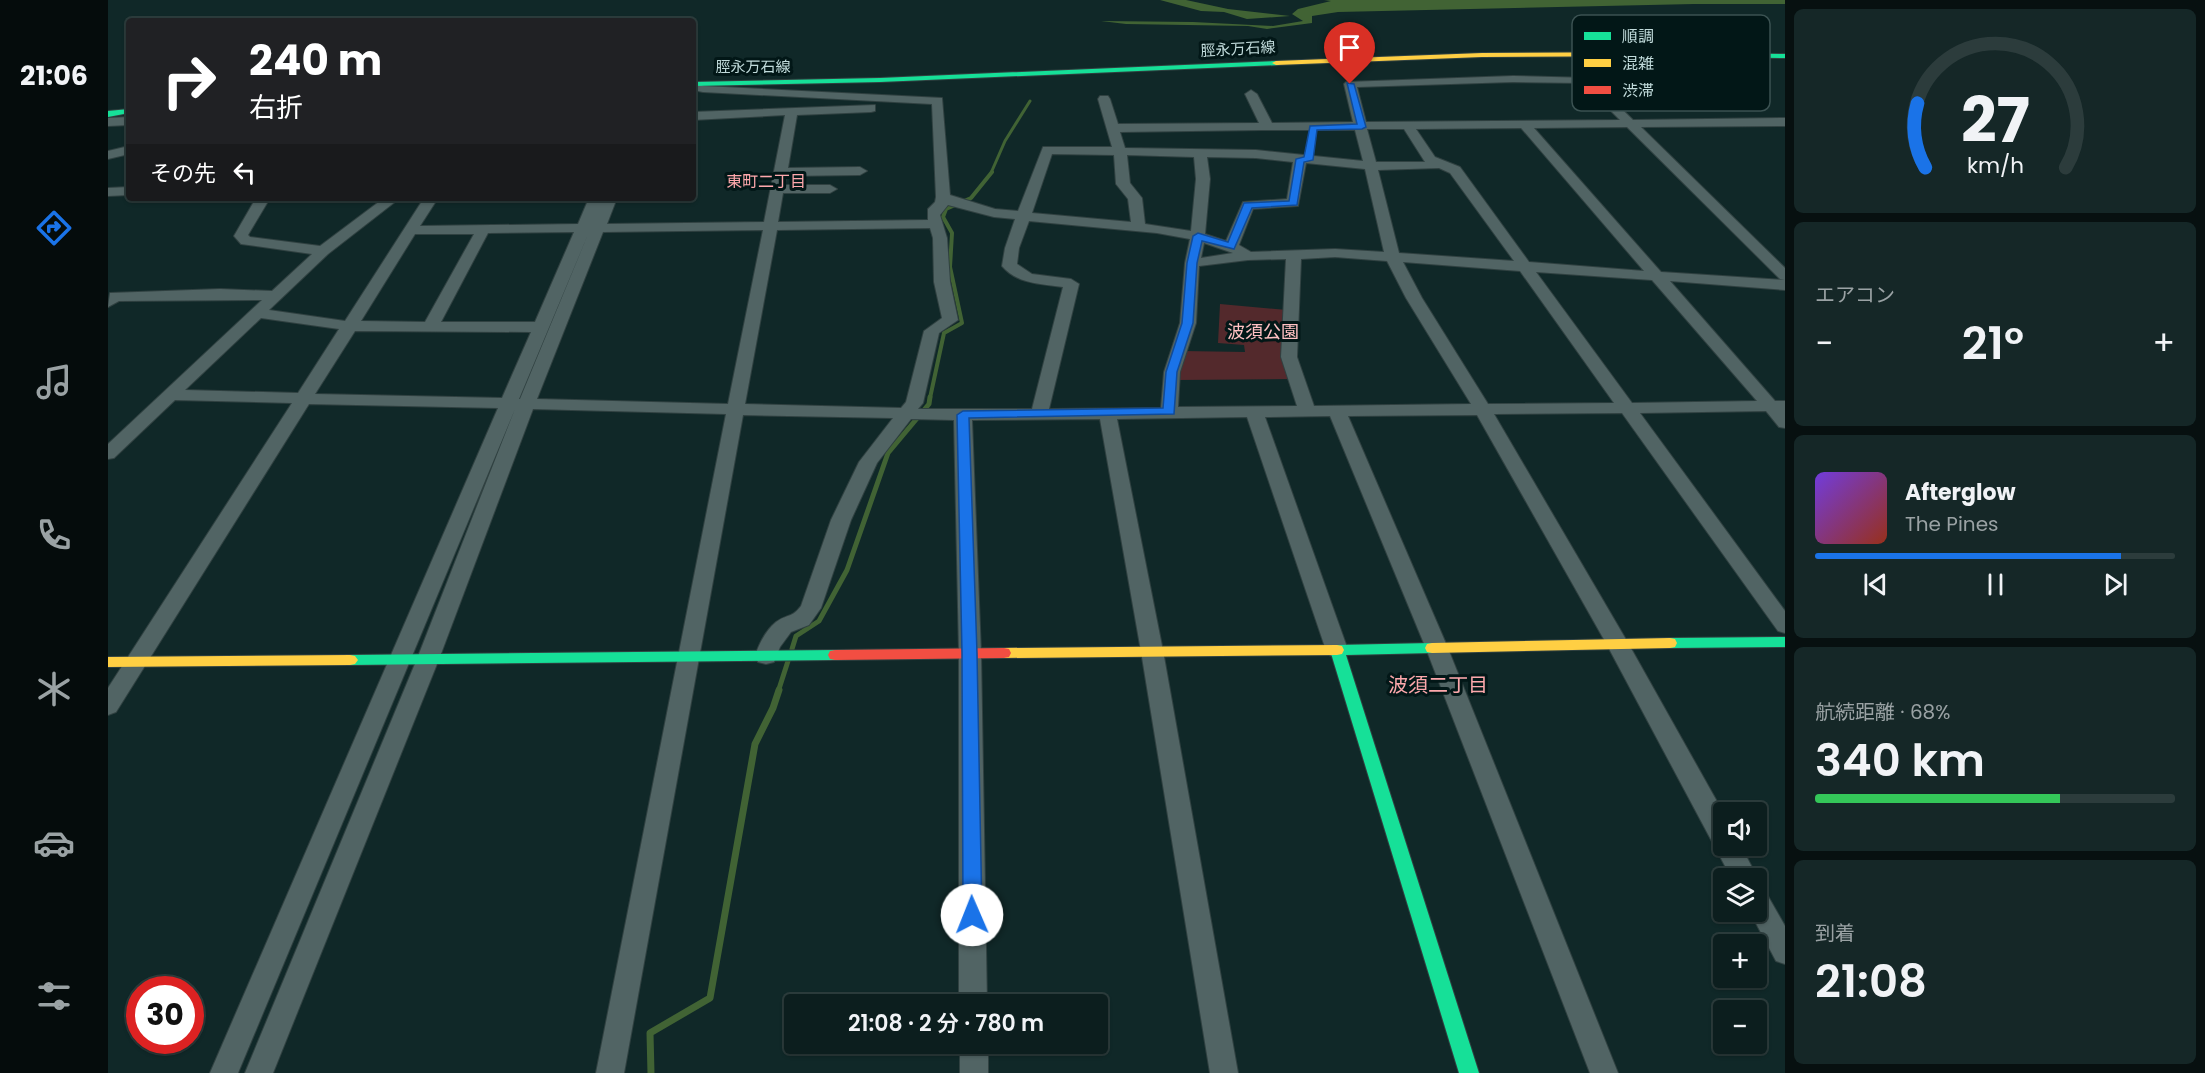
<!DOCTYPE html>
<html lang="ja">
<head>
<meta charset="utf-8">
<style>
  body { margin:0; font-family:Poppins,"Noto Sans JP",sans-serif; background:#152727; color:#f1f3f6; height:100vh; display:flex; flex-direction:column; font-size:22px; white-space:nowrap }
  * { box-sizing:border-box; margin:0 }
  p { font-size:20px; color:#9aa2a4 }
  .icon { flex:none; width:33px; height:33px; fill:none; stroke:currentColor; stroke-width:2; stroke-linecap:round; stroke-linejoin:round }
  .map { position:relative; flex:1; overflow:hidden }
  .sheet { display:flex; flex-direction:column; gap:9px; padding:9px; background:#071010; width:420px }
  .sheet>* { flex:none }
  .hud { position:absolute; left:18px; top:18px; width:570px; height:183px; border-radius:6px; box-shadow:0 2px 4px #0004,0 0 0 2px #2c3c3c; background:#202124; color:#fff; overflow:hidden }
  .controls { position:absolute; left:1605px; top:802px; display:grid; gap:12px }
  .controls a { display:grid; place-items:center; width:54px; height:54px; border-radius:6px; background:#0c1e1e; box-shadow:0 2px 4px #0004,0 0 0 2px #2c3c3c; font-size:30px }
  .speed { position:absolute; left:18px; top:976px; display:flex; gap:12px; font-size:30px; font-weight:700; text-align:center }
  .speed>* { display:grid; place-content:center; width:78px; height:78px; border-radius:50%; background:#0c1e1e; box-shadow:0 2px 4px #0004,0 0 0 2px #2c3c3c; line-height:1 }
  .speed .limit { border:9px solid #d22; background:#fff; color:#111 }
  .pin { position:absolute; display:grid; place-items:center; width:51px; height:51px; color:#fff; margin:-62px -26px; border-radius:50% 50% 50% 0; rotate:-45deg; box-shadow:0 0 6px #0007 }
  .pin .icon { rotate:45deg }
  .me { position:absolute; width:66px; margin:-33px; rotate:359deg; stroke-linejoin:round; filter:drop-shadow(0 0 4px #0008) }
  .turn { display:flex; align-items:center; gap:21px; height:126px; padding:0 24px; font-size:27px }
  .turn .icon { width:78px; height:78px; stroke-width:2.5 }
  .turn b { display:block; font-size:42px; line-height:51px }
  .then { display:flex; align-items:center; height:57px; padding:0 24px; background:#0003; gap:12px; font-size:22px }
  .big { font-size:45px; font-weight:600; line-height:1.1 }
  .sheet .widget { flex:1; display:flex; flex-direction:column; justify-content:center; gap:9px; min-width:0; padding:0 21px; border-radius:9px; background:#152727 }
  .sheet .dial { align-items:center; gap:0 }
  .dial svg { height:156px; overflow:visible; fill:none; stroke:#2c3c3c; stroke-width:7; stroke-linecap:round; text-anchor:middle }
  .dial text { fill:#f1f3f6; stroke:none }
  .song { display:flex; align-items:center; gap:18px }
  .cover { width:72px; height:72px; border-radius:9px; background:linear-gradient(135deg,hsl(260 70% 55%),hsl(10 70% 35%)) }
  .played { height:6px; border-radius:3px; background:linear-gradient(90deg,#1a73e8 85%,#2c3c3c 85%) }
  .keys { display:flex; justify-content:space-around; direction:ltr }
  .heat { display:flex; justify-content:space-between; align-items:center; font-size:33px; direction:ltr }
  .charge { height:9px; border-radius:4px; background:linear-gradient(90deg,#34c759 68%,#2c3c3c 0) }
  .trip { position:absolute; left:676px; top:994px; width:324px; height:60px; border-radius:6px; background:#0c1e1e; box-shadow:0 2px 4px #0004,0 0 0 2px #2c3c3c; font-weight:600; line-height:60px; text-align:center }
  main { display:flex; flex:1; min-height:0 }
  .tabs { display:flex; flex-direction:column; width:108px; justify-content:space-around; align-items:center; background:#050c0c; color:#9aa2a4 }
  .tabs .icon { width:42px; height:42px }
  .tabs .on { color:#1a73e8 }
  .tabs b { font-size:27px; color:#f1f3f6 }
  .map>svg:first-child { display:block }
</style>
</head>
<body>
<main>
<nav class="tabs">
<b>21:06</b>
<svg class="icon on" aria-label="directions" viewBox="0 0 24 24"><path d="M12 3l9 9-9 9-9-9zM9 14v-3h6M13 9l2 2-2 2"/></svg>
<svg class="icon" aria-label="music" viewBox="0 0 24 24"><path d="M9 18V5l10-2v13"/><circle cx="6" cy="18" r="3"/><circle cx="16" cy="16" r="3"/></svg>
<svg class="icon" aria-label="phone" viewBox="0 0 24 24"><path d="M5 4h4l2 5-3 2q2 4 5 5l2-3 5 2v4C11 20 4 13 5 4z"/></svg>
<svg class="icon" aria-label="climate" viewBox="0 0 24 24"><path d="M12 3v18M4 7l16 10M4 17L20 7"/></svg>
<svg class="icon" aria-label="car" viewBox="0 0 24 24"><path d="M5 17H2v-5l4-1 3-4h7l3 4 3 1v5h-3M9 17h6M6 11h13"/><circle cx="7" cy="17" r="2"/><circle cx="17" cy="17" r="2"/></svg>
<svg class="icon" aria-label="filters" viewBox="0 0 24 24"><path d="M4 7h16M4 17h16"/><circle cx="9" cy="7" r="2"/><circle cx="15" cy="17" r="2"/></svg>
</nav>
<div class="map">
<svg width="1677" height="1073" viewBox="0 0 1677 1073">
  <rect width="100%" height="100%" fill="#102828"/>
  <path fill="#53292c" d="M 1112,304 L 1179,310 L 1183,379 L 1068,380 L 1074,351 L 1137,352 L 1136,345 L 1110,343 Z"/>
  <g fill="#416334">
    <path d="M 1052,0 L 1078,0 L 1120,9 L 1182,16 L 1139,19 L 1116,12 L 1093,11 Z"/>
    <path d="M 1216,0 L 1677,0 L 1677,4 L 1586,4 L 1230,12 L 1204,16 L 1204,23 L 1159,29 L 1140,26 L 1018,24 L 993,21 L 1085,22 L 1165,26 L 1195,21 L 1184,14 L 1190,9 L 1223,1 Z"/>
  </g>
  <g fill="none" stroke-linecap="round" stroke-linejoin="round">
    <path stroke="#416334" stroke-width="3" d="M 883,173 L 897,141 L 922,101"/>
    <path stroke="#416334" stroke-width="4" d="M 822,398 L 836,333 L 854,323 L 842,267 L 844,233 L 835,217 L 838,209 L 863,198 L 884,172"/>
    <g stroke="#416334" stroke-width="5">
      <path d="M 684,649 L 688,636 L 711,621 L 739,570 L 780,453 L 821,404 L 822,397"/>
      <path d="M 670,692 L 680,661"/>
    </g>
    <path stroke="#416334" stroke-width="7" d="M 543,1073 L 542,1033 L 602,998 L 647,744 L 665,708 L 671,690"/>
    <defs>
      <g id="street">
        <path d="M 1405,76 L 1482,78 L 1525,120 L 1677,118 L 1677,126 L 1533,127 L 1677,268 L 1677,280 L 1672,279 L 1519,127 L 1426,128 L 1553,272 L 1677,280 L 1677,290 L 1562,281 L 1667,401 L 1677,401 L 1677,428 L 1671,427 L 1658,411 L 1532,413 L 1677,611 L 1677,633 L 1670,631 L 1514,413 L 1386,414 L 1520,643 L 1616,814 L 1616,846 L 1633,846 L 1650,879 L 1648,882 L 1648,879 L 1624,879 L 1498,643 L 1369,415 L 1240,416 L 1339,646 L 1510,1073 L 1482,1073 L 1317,646 L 1222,416 L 1157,417 L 1240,650 L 1237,655 L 1229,658 L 1221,655 L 1218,650 L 1139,417 L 1009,419 L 1055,651 L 1130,1073 L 1102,1073 L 1033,651 L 992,419 L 864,420 L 873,653 L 879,1005 L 851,1005 L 851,653 L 846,420 L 803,419 L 769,463 L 743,520 L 713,608 L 701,625 L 683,632 L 672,647 L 666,662 L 658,664 L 650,662 L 647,656 C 651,644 658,630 668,622 C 679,614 684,618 693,606 L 723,520 L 751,462 L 785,418 L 635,415 L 516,1073 L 488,1073 L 618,414 L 425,409 L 331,659 L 165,1073 L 137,1073 L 309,659 L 407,409 L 130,1073 L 102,1073 L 390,408 L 201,404 L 8,712 L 0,715 L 0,688 L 184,403 L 67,400 L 6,458 L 0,459 L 0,444 L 154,300 L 11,301 L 0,307 L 2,293 L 112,289 L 164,291 L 204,254 L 133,244 L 126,236 L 148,198 L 162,198 L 140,235 L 142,237 L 212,246 L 276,198 L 292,198 L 220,254 L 161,310 L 237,321 L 316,198 L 330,198 L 312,226 L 470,224 L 481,198 L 495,198 L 484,224 L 495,198 L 509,198 L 499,224 L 656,222 L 677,115 L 585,120 L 585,112 L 767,105 L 767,111 L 763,112 L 689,115 L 680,168 L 752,167 L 759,171 L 752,175 L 678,176 L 677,185 L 722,185 L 729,189 L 722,193 L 675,193 L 670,222 L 820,220 L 820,209 L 827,202 L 828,197 L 824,104 L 595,92 L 585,90 L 586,81 L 595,86 L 834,98 L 842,195 L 887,209 L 910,211 L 935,147 L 1004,147 L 990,99 L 992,96 L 1000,96 L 1002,99 L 1010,124 L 1151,123 L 1137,94 L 1143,90 L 1149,94 L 1164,123 L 1245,122 L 1236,84 L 1238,82 ZM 1405,82 L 1475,83 L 1512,120 L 1258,122 L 1249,87 ZM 1413,128 L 1414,129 L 1536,271 L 1421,262 L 1352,167 L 1327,157 L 1308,129 ZM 1259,129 L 1296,129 L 1317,162 L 1268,162 ZM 1155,130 L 1247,130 L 1255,161 L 1148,150 L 1017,148 L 1012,132 ZM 944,154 L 1006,155 L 1008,184 L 1020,199 L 1023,222 L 924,213 ZM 1019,155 L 1086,157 L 1088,179 L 1083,231 L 1037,224 L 1034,198 L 1022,183 ZM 1099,157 L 1148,158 L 1185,162 L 1179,199 L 1135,202 L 1118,241 L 1097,234 L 1102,179 ZM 1198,163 L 1257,169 L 1276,252 L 1227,249 L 1143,252 L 1131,245 L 1145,209 L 1190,206 ZM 1331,168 L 1342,173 L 1406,261 L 1291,253 L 1270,170 ZM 840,205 L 886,217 L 907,219 L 897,248 L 894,266 C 909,284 933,284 955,287 L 924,409 L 810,409 L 815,403 L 831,333 L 850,320 L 842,282 L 839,238 L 832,215 ZM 921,221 L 1049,233 L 1082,239 L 1077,263 L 1072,323 L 1056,372 L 1053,408 L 941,409 L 971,284 L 963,279 L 924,274 L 909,264 L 911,248 ZM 822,228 L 825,238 L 826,282 L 834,318 L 816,331 L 798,402 L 793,408 L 637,404 L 669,230 ZM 655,230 L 620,404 L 429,399 L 495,232 ZM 466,232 L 427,322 L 333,322 L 380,233 ZM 481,232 L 412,399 L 411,399 ZM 307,234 L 366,234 L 317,322 L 253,321 ZM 1096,243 L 1125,253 L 1093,258 ZM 1227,257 L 1279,261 L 1298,298 L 1363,404 L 1206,406 L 1189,357 L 1193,259 ZM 1178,259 L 1173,357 L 1189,406 L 1070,407 L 1072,372 L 1088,323 L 1091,266 L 1140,260 ZM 1295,262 L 1412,271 L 1506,403 L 1380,404 L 1314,298 ZM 1428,272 L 1544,280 L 1649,401 L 1524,403 ZM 153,318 L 231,329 L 190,393 L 77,390 ZM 247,331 L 423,332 L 394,398 L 207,394 Z"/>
        <path d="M 21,117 L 21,125 L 0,126 L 0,118 Z"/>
        <path d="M 21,146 L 21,154 L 0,159 L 0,151 Z"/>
        <path d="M 21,187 L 21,195 L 0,196 L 0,188 Z"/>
        <path d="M 1648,888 L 1657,891 L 1677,926 L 1677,964 L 1668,961 L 1642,912 L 1648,912 Z"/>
        <rect x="852" y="1044" width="28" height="29"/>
      </g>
      <g id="fast">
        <path d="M 1547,52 L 1677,54 L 1677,58 L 1550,56 L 1547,56 Z"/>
        <path d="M 1168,61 L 1172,63 L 1171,65 L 772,82 L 585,86 L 585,82 L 772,78 Z"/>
        <path d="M 21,109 L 21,113 L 0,117 L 0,111 Z"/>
        <path d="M 1677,637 L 1677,647 L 1562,648 L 1557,647 L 1555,643 L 1557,639 L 1562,638 Z"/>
        <path d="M 1324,643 L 1329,644 L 1331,648 L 1329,652 L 1324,653 L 1238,655 L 1371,1073 L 1351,1073 L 1222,650 L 1224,646 L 1229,645 Z"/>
        <path d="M 727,650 L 732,651 L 734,655 L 732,659 L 727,660 L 242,665 L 237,664 L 234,660 L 237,656 L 242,655 Z"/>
      </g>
      <g id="slow">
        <path d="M 1550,52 L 1553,52 L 1553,56 L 1374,57 L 1168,65 L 1164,63 L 1168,61 L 1374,53 Z"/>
        <path d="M 1562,638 L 1567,639 L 1569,643 L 1567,647 L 1562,648 L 1324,653 L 1319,652 L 1317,648 L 1319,644 L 1324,643 Z"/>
        <path d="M 1229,645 L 1234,646 L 1236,650 L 1234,654 L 1229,655 L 896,658 L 891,657 L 889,653 L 891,649 L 896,648 Z"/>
        <path d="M 242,655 L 247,656 L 250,660 L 247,664 L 242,665 L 0,667 L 0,657 Z"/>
      </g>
      <path id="jam" d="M 896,648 L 901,649 L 903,653 L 901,657 L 896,658 L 727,660 L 722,659 L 720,655 L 722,651 L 727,650 Z"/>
    </defs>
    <use href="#street" stroke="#304141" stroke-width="2"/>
    <use href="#fast" stroke="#304141" stroke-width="2"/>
    <use href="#slow" stroke="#304141" stroke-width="2"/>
    <use href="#jam" stroke="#304141" stroke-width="2"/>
    <use href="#street" fill="#516464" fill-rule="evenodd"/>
    <use href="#fast" fill="#16e098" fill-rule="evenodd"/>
    <use href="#slow" fill="#ffcf43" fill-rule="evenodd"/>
    <use href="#jam" fill="#f24e42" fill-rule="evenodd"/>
  </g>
  <path fill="#1a73e8" stroke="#114b97" stroke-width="1.5" d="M 1239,83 L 1246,84 L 1258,127 L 1254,129 L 1209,130 L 1205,160 L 1196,162 L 1189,205 L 1144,208 L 1126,249 L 1094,241 L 1089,263 L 1085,323 L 1069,372 L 1066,414 L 861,418 L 869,653 L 874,915 L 871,921 L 864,923 L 858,921 L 855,915 L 854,653 L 849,415 L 855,411 L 1055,408 L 1058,372 L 1074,323 L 1079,263 L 1085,236 L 1090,233 L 1120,242 L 1136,203 L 1181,201 L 1188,159 L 1196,157 L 1202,126 L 1249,124 Z"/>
  <g text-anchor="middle" stroke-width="6" stroke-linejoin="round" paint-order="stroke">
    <g font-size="15" fill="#c1dbdb" stroke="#021717">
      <text transform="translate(1130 49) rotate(-3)" y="5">脛永万石線</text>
      <text x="645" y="72">脛永万石線</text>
    </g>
    <g font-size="16" fill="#fda8ac" stroke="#021717">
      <text x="658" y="187">東町二丁目</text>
    </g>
    <g font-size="18" fill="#ffc1c3" stroke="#021717">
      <text x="1155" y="338">波須公園</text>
    </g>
    <g font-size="20" fill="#fda8ac" stroke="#021717">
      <text x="1330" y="692">波須二丁目</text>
    </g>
  </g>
  <rect x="1464" y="15" width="198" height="96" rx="9" fill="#021717" stroke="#3b5252" stroke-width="1.5"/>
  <rect x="1476" y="32" width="27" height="8" fill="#16e098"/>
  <rect x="1476" y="59" width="27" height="8" fill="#ffcf43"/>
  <rect x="1476" y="86" width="27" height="8" fill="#f24e42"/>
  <g font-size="16" fill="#c1dbdb">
    <text x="1514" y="42">順調</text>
    <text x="1514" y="69">混雑</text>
    <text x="1514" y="96">渋滞</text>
  </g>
</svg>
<div class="controls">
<a><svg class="icon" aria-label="sound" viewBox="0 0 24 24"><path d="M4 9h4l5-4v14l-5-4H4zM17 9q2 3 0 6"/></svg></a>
<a><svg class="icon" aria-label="layers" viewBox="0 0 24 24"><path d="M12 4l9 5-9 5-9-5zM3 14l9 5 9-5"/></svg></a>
<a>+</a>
<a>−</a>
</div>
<div class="speed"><div class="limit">30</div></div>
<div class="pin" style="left:1242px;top:84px;background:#d93025"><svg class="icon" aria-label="arrive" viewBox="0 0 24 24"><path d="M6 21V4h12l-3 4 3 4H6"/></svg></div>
<svg class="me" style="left:864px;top:915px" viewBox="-20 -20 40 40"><circle r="19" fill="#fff"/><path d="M0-13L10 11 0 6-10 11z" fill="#1a73e8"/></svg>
<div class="trip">21:08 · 2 分 · 780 m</div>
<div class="hud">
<div class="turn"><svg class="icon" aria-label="right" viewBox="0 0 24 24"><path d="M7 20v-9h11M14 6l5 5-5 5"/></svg><div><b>240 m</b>右折</div></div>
<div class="then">その先<svg class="icon" aria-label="left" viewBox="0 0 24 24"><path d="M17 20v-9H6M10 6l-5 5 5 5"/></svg></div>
</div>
</div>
<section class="sheet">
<div class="widget dial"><svg viewBox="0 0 100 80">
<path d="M14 69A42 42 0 1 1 86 69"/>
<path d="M14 69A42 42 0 0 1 10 36" stroke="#1a73e8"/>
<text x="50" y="56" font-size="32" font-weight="700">27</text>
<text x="50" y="72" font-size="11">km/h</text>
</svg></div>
<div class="widget"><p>エアコン</p>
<div class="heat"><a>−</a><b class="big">21°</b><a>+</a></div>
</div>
<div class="widget">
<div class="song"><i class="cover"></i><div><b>Afterglow</b><p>The Pines</p></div></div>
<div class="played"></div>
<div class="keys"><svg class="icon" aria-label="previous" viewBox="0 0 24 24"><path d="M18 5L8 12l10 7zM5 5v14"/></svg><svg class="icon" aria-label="pause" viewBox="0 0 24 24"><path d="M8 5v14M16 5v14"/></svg><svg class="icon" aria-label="next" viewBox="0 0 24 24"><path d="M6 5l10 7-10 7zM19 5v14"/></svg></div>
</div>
<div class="widget"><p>航続距離 · 68%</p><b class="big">340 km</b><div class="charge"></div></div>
<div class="widget"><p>到着</p><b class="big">21:08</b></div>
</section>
</main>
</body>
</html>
